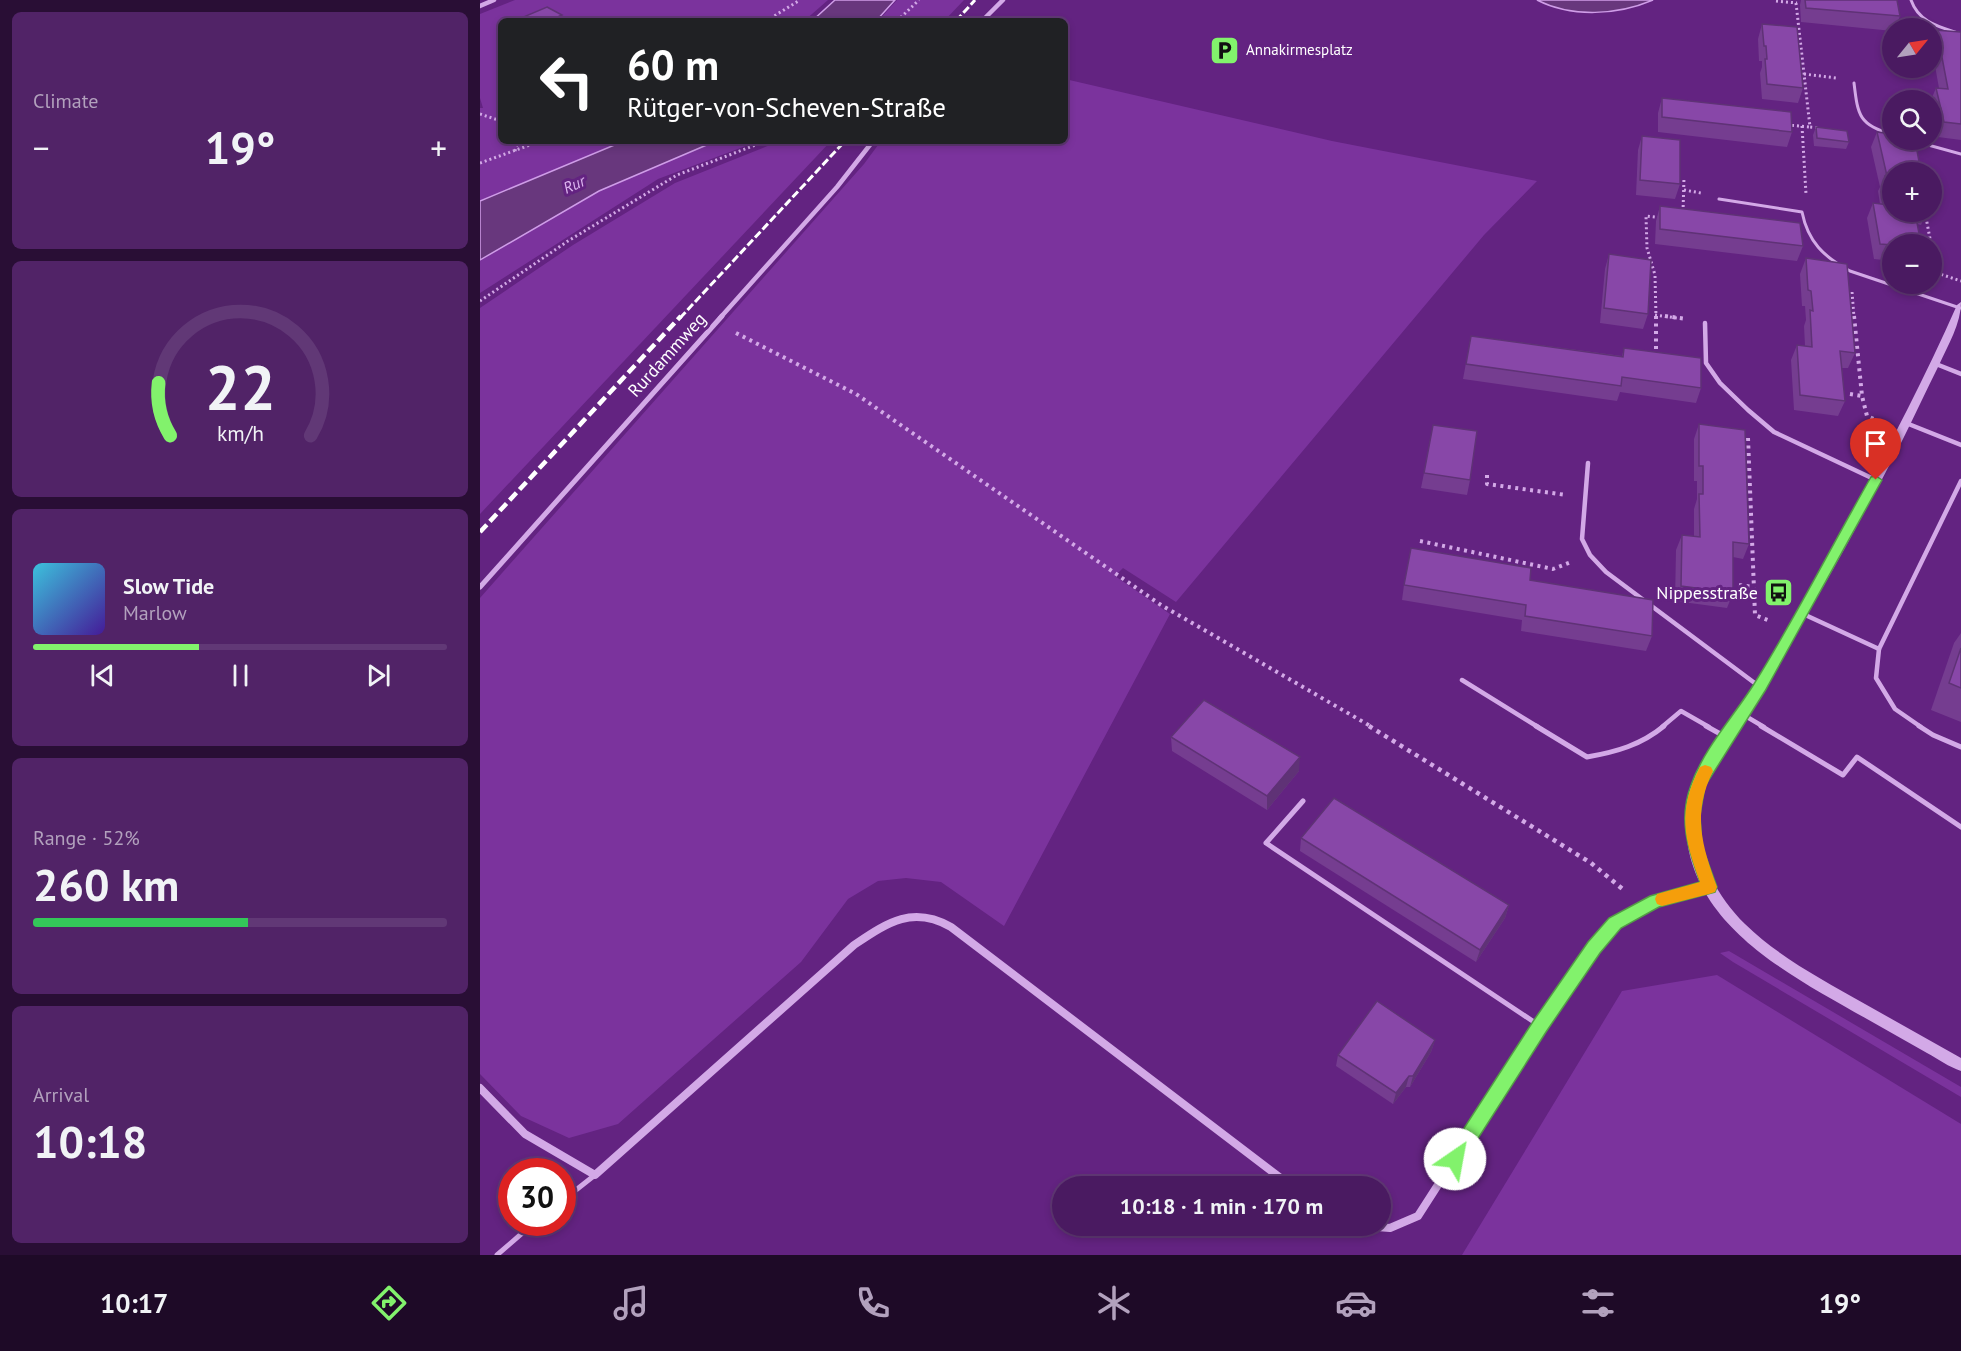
<!DOCTYPE html>
<html lang="en">
<head>
<meta charset="utf-8">
<style>
  body { margin:0; font-family:"PT Sans",sans-serif; background:#512367; color:#f1f3f6; height:100vh; display:flex; flex-direction:column; font-size:22px; white-space:nowrap }
  * { box-sizing:border-box; margin:0 }
  p { font-size:20px; color:#b2a1bd }
  .icon { flex:none; width:33px; height:33px; fill:none; stroke:currentColor; stroke-width:2; stroke-linecap:round; stroke-linejoin:round }
  .map { position:relative; flex:1; overflow:hidden }
  .side { display:flex; flex-direction:column; gap:12px; padding:12px; background:#290e35; width:480px }
  .side>* { flex:none }
  .guide { position:absolute; left:18px; top:18px; width:570px; height:126px; border-radius:9px; box-shadow:0 3px 9px #0003,0 0 0 2px #613876; background:#202124; color:#fff; overflow:hidden }
  .needle { width:39px; rotate:60deg }
  .controls { position:absolute; left:1402px; top:18px; display:grid; gap:12px }
  .controls a { display:grid; place-items:center; width:60px; height:60px; border-radius:50%; background:#4a1a61; box-shadow:0 3px 9px #0003,0 0 0 2px #613876; font-size:30px }
  .speed { position:absolute; left:18px; top:1158px; display:flex; gap:12px; font-size:30px; font-weight:700; text-align:center }
  .speed>* { display:grid; place-content:center; width:78px; height:78px; border-radius:50%; background:#4a1a61; box-shadow:0 3px 9px #0003,0 0 0 2px #613876; line-height:1 }
  .speed .limit { border:9px solid #d22; background:#fff; color:#111 }
  .pin { position:absolute; display:grid; place-items:center; width:51px; height:51px; color:#fff; margin:-62px -26px; border-radius:50% 50% 50% 0; rotate:-45deg; box-shadow:0 0 6px #0007 }
  .pin .icon { rotate:45deg }
  .me { position:absolute; width:66px; margin:-33px; rotate:33deg; stroke-linejoin:round; filter:drop-shadow(0 0 4px #0008) }
  .turn { display:flex; align-items:center; gap:21px; height:126px; padding:0 30px; font-size:27px }
  .turn .icon { width:78px; height:78px; stroke-width:2.5 }
  .turn b { display:block; font-size:42px; line-height:51px }
  .big { font-size:45px; font-weight:700; line-height:1.1 }
  .side .widget { flex:1; display:flex; flex-direction:column; justify-content:center; gap:9px; min-width:0; padding:0 21px; border-radius:9px; background:#512367 }
  .side .dial { align-items:center; gap:0 }
  .dial svg { height:156px; overflow:visible; fill:none; stroke:#613876; stroke-width:7; stroke-linecap:round; text-anchor:middle }
  .dial text { fill:#f1f3f6; stroke:none }
  .song { display:flex; align-items:center; gap:18px }
  .cover { width:72px; height:72px; border-radius:9px; background:linear-gradient(135deg,hsl(190 70% 55%),hsl(260 70% 35%)) }
  .played { height:6px; border-radius:3px; background:linear-gradient(90deg,#82f26c 40%,#613876 40%) }
  .keys { display:flex; justify-content:space-around; direction:ltr }
  .heat { display:flex; justify-content:space-between; align-items:center; font-size:33px; direction:ltr }
  .charge { height:9px; border-radius:4px; background:linear-gradient(90deg,#34c759 52%,#613876 0) }
  .trip { position:absolute; left:572px; top:1176px; width:339px; height:60px; border-radius:30px; background:#4a1a61; box-shadow:0 3px 9px #0003,0 0 0 2px #613876; font-weight:700; line-height:60px; text-align:center }
  .tab-bar { display:flex; height:96px; justify-content:space-around; align-items:center; background:#1e0a27; color:#b2a1bd }
  .tab-bar .icon { width:42px; height:42px }
  .tab-bar .current { color:#82f26c }
  .tab-bar b { font-size:27px; color:#f1f3f6 }
  main { display:flex; flex:1; min-height:0 }
  .map>svg:first-child { display:block }
</style>
</head>
<body>
<main>
<section class="side">
<div class="widget"><p>Climate</p>
<div class="heat"><a>−</a><b class="big">19°</b><a>+</a></div>
</div>
<div class="widget dial"><svg viewBox="0 0 100 80">
<path d="M14 69A42 42 0 1 1 86 69"/>
<path d="M14 69A42 42 0 0 1 8 42" stroke="#82f26c"/>
<text x="50" y="56" font-size="32" font-weight="700">22</text>
<text x="50" y="72" font-size="11">km/h</text>
</svg></div>
<div class="widget">
<div class="song"><i class="cover"></i><div><b>Slow Tide</b><p>Marlow</p></div></div>
<div class="played"></div>
<div class="keys"><svg class="icon" aria-label="previous" viewBox="0 0 24 24"><path d="M18 5L8 12l10 7zM5 5v14"/></svg><svg class="icon" aria-label="pause" viewBox="0 0 24 24"><path d="M8 5v14M16 5v14"/></svg><svg class="icon" aria-label="next" viewBox="0 0 24 24"><path d="M6 5l10 7-10 7zM19 5v14"/></svg></div>
</div>
<div class="widget"><p>Range · 52%</p><b class="big">260 km</b><div class="charge"></div></div>
<div class="widget"><p>Arrival</p><b class="big">10:18</b></div>
</section>
<div class="map">
<svg width="1481" height="1255" viewBox="0 0 1481 1255">
  <rect width="100%" height="100%" fill="#632381"/>
  <g fill="#7b339d">
    <path d="M 35,0 L 348,0 L 324,21 L 21,21 L 21,141 L 144,141 L 0,201 L 0,108 L 3,108 L 0,98 L 0,14 Z"/>
    <path d="M 417,0 L 484,0 L 464,21 L 398,21 Z"/>
    <path d="M 585,79 L 852,141 L 1057,181 L 1004,235 L 696,602 L 643,568 L 635,576 L 690,614 L 524,926 L 461,882 L 426,878 L 398,881 L 368,899 L 321,962 L 138,1124 L 89,1138 L 41,1116 L 0,1074 L 0,598 L 384,164 L 401,141 L 585,141 Z"/>
    <path d="M 236,141 L 279,141 L 178,179 L 0,293 L 0,260 L 119,191 Z"/>
    <path d="M 300,141 L 351,141 L 0,514 L 0,308 L 93,245 L 195,183 Z"/>
    <path d="M 1249,951 L 1481,1087 L 1481,1097 L 1253,962 L 1240,953 Z"/>
    <path d="M 1237,975 L 1481,1124 L 1481,1255 L 982,1255 L 1142,991 Z"/>
  </g>
  <g fill="#68377d" stroke="#cf9de8" stroke-width="1.5">
    <path d="M 355,0 L 415,0 L 396,21 L 332,21 Z"/>
    <path d="M 1057,0 L 1173,0 C 1138,15 1092,18 1057,0 Z"/>
    <path d="M 144,141 L 236,141 L 119,191 L 0,260 L 0,201 Z"/>
  </g>
  <g fill="none" stroke-linecap="round" stroke-linejoin="round">
    <g stroke="#d3a9e7" stroke-width="3" stroke-dasharray="2 3" stroke-linecap="butt">
      <path d="M 1296,1 L 1317,3"/>
      <path d="M 1316,3 L 1330,127 L 1340,128"/>
      <path d="M 286,21 L 320,0"/>
      <path d="M 417,21 L 439,0"/>
      <path d="M 1324,74 L 1356,78"/>
      <path d="M 0,114 L 21,121"/>
      <path d="M 1307,125 L 1330,127"/>
      <path d="M 1322,126 L 1326,194"/>
      <path d="M 35,151 L 38,141"/>
      <path d="M 0,163 L 61,141"/>
      <path d="M 1204,190 L 1221,193"/>
      <path d="M 1203,212 L 1204,177"/>
      <path d="M 1445,212 L 1451,244"/>
      <path d="M 1452,248 L 1457,273 L 1481,281"/>
      <path d="M 1372,292 L 1374,318"/>
      <path d="M 0,301 L 88,241 L 197,175 L 286,141"/>
      <path d="M 1175,315 L 1197,318"/>
      <path d="M 1176,318 L 1175,275 L 1167,248 L 1166,216 L 1182,218"/>
    </g>
    <g stroke="#d3a9e7" stroke-width="4" stroke-dasharray="3 4.5" stroke-linecap="butt">
      <path d="M 1176,316 L 1176,356"/>
      <path d="M 1185,316 L 1207,319"/>
      <path d="M 1374,316 L 1382,396 L 1387,416 L 1400,422"/>
      <path d="M 256,333 L 376,394 L 681,605 L 892,727"/>
      <path d="M 1370,394 L 1382,396"/>
      <path d="M 1268,438 L 1275,615 L 1290,621"/>
      <path d="M 1007,475 L 1007,484 L 1086,495"/>
      <path d="M 940,541 L 1073,569 L 1091,562"/>
      <path d="M 1259,585 L 1273,587"/>
    </g>
    <path stroke="#d3a9e7" stroke-width="4.5" stroke-dasharray="4 5" stroke-linecap="butt" d="M 889,726 L 1111,863 L 1145,891"/>
    <g stroke="#d3a9e7" stroke-width="3">
      <path d="M 1431,0 C 1439,23 1460,27 1481,34"/>
      <path d="M 1374,83 C 1378,117 1379,124 1413,135"/>
      <path d="M 1430,140 L 1481,154"/>
      <path d="M 1239,199 L 1322,212 C 1328,242 1344,257 1370,271 L 1480,308"/>
    </g>
    <g stroke="#d3a9e7" stroke-width="4.5">
      <path d="M 1225,323 L 1226,363 L 1240,383 L 1268,410 L 1294,432 L 1396,480"/>
      <path d="M 1456,364 L 1481,374"/>
      <path d="M 1426,423 L 1481,445"/>
      <path d="M 1108,463 L 1102,539 L 1110,555 L 1126,572 L 1280,687"/>
      <path d="M 1321,613 L 1399,649 L 1481,481"/>
      <path d="M 1399,649 L 1396,678 L 1415,709 L 1441,727"/>
      <path d="M 982,680 L 1058,727"/>
      <path d="M 1262,714 L 1284,727"/>
      <path d="M 1182,727 L 1201,711 L 1229,727"/>
    </g>
    <g stroke="#d3a9e7" stroke-width="5">
      <path d="M 1056,726 L 1107,757 C 1136,752 1161,745 1184,726"/>
      <path d="M 1226,726 L 1244,736"/>
      <path d="M 1281,726 L 1363,775 L 1377,757 L 1481,827"/>
      <path d="M 1439,726 L 1453,735 L 1481,747"/>
      <path d="M 823,801 L 786,843 L 1060,1026"/>
      <path d="M 82,1201 L 115,1175"/>
      <path d="M 17,1255 L 55,1222"/>
    </g>
    <g stroke="#d3a9e7" stroke-width="4.5">
      <path d="M 0,6 L 14,0"/>
      <path d="M 502,21 L 523,0"/>
      <path d="M 240,318 L 357,187 L 393,141"/>
    </g>
    <path stroke="#d3a9e7" stroke-width="5" d="M 0,587 L 242,316"/>
    <g stroke="#d3a9e7" stroke-width="8">
      <path d="M 0,1088 L 45,1134 L 115,1175 L 374,945 C 407,923 432,905 471,927 L 811,1186"/>
      <path d="M 883,1226 L 910,1228 L 938,1216 L 1060,1026 L 1114,948 L 1135,923 L 1176,901 L 1229,887"/>
    </g>
    <path fill="#d3a9e7" fill-rule="evenodd" d="M 1481,302 C 1481,324 1468,345 1459,365 C 1446,391 1434,417 1421,443 C 1380,522 1336,601 1290,678 C 1266,719 1225,759 1218,808 C 1212,851 1235,894 1265,924 C 1300,958 1343,980 1385,1004 C 1417,1022 1449,1040 1481,1058 L 1481,1071 C 1469,1067 1458,1059 1447,1053 C 1427,1042 1407,1030 1387,1019 C 1310,975 1204,923 1206,819 C 1207,775 1239,736 1263,702 C 1274,686 1284,669 1294,652 C 1359,538 1424,425 1477,305 Z"/>
    <g stroke="#fff" stroke-width="3" stroke-dasharray="8 3" stroke-linecap="butt">
      <path d="M 476,21 L 495,0"/>
      <path d="M 200,318 L 365,141"/>
    </g>
    <path stroke="#fff" stroke-width="4.5" stroke-dasharray="10 4.5" stroke-linecap="butt" d="M 0,532 L 201,316"/>
  </g>
  <g fill="#753d90">
    <path d="M 1321,0 L 1417,0 L 1420,16 L 1415,28 L 1413,28 L 1413,31 L 1321,22 L 1320,5 Z"/>
    <path d="M 1282,24 L 1323,88 L 1318,103 L 1282,99 L 1280,73 L 1282,67 L 1282,61 L 1279,61 L 1278,39 Z"/>
    <path d="M 1454,30 L 1481,32 L 1481,140 L 1458,137 L 1452,112 L 1452,100 L 1451,100 L 1456,88 L 1459,88 L 1455,66 L 1453,66 L 1452,63 L 1452,34 Z"/>
    <path d="M 1182,98 L 1312,132 L 1307,147 L 1178,132 L 1178,113 Z"/>
    <path d="M 1336,127 L 1369,142 L 1366,149 L 1334,146 L 1333,135 Z"/>
    <path d="M 1397,132 L 1413,134 L 1413,212 L 1447,212 L 1441,225 L 1437,224 L 1413,244 L 1413,261 L 1394,259 L 1387,218 L 1393,203 L 1400,204 L 1398,191 L 1400,187 L 1391,147 Z"/>
    <path d="M 1162,136 L 1200,184 L 1195,199 L 1156,195 L 1158,150 Z"/>
    <path d="M 1180,206 L 1323,246 L 1317,261 L 1175,244 L 1176,221 Z"/>
    <path d="M 1129,254 L 1168,314 L 1163,329 L 1120,323 L 1125,269 Z"/>
    <path d="M 1326,258 L 1375,353 L 1368,368 L 1362,368 L 1365,401 L 1358,416 L 1314,410 L 1311,360 L 1317,345 L 1325,346 L 1324,326 L 1326,320 L 1325,306 L 1322,306 L 1320,274 Z"/>
    <path d="M 991,336 L 1142,356 L 1144,348 L 1221,388 L 1216,403 L 1140,392 L 1137,401 L 983,379 Z"/>
    <path d="M 1219,424 L 1269,544 L 1263,559 L 1253,557 L 1253,593 L 1247,608 L 1195,601 L 1196,550 L 1202,535 L 1214,536 L 1214,509 L 1217,499 L 1217,481 L 1214,481 L 1214,439 Z"/>
    <path d="M 944,473 L 990,480 L 987,495 L 941,488 Z"/>
    <path d="M 1050,580 L 1172,636 L 1166,651 L 1041,631 L 1042,620 L 922,600 L 924,585 Z"/>
    <path d="M 1481,633 L 1481,722 L 1451,710 L 1474,643 Z"/>
    <path d="M 691,737 L 819,771 L 787,810 L 692,751 Z"/>
    <path d="M 821,838 L 1029,905 L 1025,918 L 996,962 L 820,851 Z"/>
    <path d="M 955,1040 L 951,1052 L 930,1087 L 926,1087 L 913,1104 L 856,1066 L 858,1055 Z"/>
  </g>
  <g fill="#5f3276">
    <path d="M 82,15 L 84,21 L 69,21 Z"/>
    <path d="M 820,757 L 819,771 L 787,810 L 787,796 Z"/>
    <path d="M 1029,905 L 1025,918 L 996,962 L 1000,950 Z"/>
    <path d="M 955,1040 L 951,1052 L 930,1087 L 933,1076 Z"/>
    <path d="M 929,1076 L 926,1087 L 913,1104 L 916,1093 Z"/>
  </g>
  <g fill="#8847a8" stroke="#5f3276" stroke-width="1.5">
    <path d="M 1325,0 L 1417,0 L 1420,16 L 1326,8 Z"/>
    <path d="M 67,7 L 82,15 L 69,21 L 46,21 L 41,18 Z"/>
    <path d="M 1282,24 L 1317,27 L 1323,88 L 1287,84 L 1285,59 L 1287,59 L 1286,46 L 1284,46 Z"/>
    <path d="M 1454,30 L 1481,32 L 1481,124 L 1464,122 L 1456,88 L 1468,89 L 1461,52 L 1459,51 Z"/>
    <path d="M 1182,98 L 1311,112 L 1312,132 L 1182,117 Z"/>
    <path d="M 1336,127 L 1367,131 L 1369,142 L 1337,138 Z"/>
    <path d="M 1397,132 L 1413,134 L 1413,140 L 1435,140 L 1441,172 L 1413,172 L 1413,212 L 1435,212 L 1441,244 L 1413,244 L 1413,245 L 1400,244 L 1393,203 L 1409,205 L 1405,176 L 1407,176 Z"/>
    <path d="M 1162,136 L 1200,140 L 1200,184 L 1160,180 Z"/>
    <path d="M 1180,206 L 1320,223 L 1323,246 L 1180,229 Z"/>
    <path d="M 1129,254 L 1171,260 L 1168,314 L 1124,308 Z"/>
    <path d="M 1326,258 L 1367,264 L 1375,353 L 1360,351 L 1365,401 L 1320,395 L 1317,345 L 1332,347 L 1330,310 L 1333,311 L 1331,291 L 1328,290 Z"/>
    <path d="M 991,336 L 1143,357 L 1144,348 L 1221,358 L 1221,388 L 1142,377 L 1141,386 L 986,364 Z"/>
    <path d="M 1219,424 L 1265,430 L 1269,544 L 1253,542 L 1253,593 L 1201,586 L 1202,535 L 1220,537 L 1219,494 L 1223,494 L 1223,466 L 1219,466 Z"/>
    <path d="M 953,425 L 997,431 L 990,480 L 944,473 Z"/>
    <path d="M 931,548 L 1051,568 L 1050,580 L 1173,600 L 1172,636 L 1045,616 L 1046,605 L 924,585 Z"/>
    <path d="M 1481,648 L 1481,688 L 1469,683 Z"/>
    <path d="M 724,700 L 820,757 L 787,796 L 691,737 Z"/>
    <path d="M 854,798 L 1029,905 L 1000,950 L 821,838 Z"/>
    <path d="M 897,1001 L 955,1040 L 933,1076 L 929,1076 L 916,1093 L 858,1055 Z"/>
  </g>
  <path fill="#82f26c" stroke="#549d46" stroke-width="1.5" d="M 1396,476 L 1402,480 L 1285,691 L 1225,786 L 1220,815 L 1222,846 L 1237,887 L 1235,892 L 1179,907 L 1141,928 L 1120,953 L 1066,1032 L 981,1165 L 975,1168 L 968,1165 L 966,1159 L 968,1153 L 1054,1020 L 1108,942 L 1129,918 L 1170,896 L 1220,882 C 1208,850 1198,819 1211,785 C 1224,748 1254,716 1274,684 C 1316,617 1352,545 1391,477 Z"/>
  <path fill="#f59e0b" d="M 1225,765 L 1231,767 L 1233,771 C 1212,814 1222,845 1237,887 L 1235,892 L 1229,894 L 1182,906 L 1177,904 L 1175,899 L 1177,894 L 1220,882 C 1204,838 1197,811 1220,767 Z"/>
  <defs>
    <symbol id="parking-square" viewBox="-11 -11 22 22"><rect x="-9" y="-9" width="18" height="18" rx="4" fill="#82f26c" stroke="#632381"/><path d="M-3.5-5.5H1a3.5 3.5 0 0 1 0 7H-1V5.5H-3.5ZM-1-3.4V-.6H.8a1.4 1.4 0 0 0 0-2.8Z" fill="#111"/></symbol>
    <symbol id="bus-square" viewBox="-11 -11 22 22"><rect x="-9" y="-9" width="18" height="18" rx="4" fill="#82f26c" stroke="#632381"/><path d="M-5-6H5V4H4V6H2V4H-2V6H-4V4H-5ZM-3.5-4V0h7V-4ZM-3.5 1.2v1.5H-2V1.2ZM2 1.2v1.5H3.5V1.2Z" fill="#111"/></symbol>
  </defs>
  <g fill-rule="evenodd">
    <use href="#parking-square" x="728" y="34" width="33" height="33"/>
    <use href="#bus-square" x="1282" y="576" width="33" height="33"/>
  </g>
  <g text-anchor="middle" stroke-width="6" stroke-linejoin="round" paint-order="stroke">
    <g font-size="15" fill="#fff" stroke="#632381" text-anchor="start">
      <text x="766" y="55">Annakirmesplatz</text>
    </g>
    <g font-size="16" font-style="italic" fill="#dcb5ef" stroke="#632381">
      <text transform="translate(94 184) rotate(-24)" y="6">Rur</text>
    </g>
    <g font-size="18" fill="#fff" stroke="#632381">
      <text transform="translate(187 355) rotate(-48)" y="6">Rurdammweg</text>
    </g>
    <g font-size="18" fill="#fff" stroke="#632381" text-anchor="end">
      <text x="1278" y="599">Nippesstraße</text>
    </g>
  </g>
</svg>
<div class="controls">
<a><svg class="needle" viewBox="-14 -14 28 28"><path d="M0-13l5 13h-10z" fill="#e53935"/><path d="M0 13l5-13h-10z" fill="#b2a1bd"/></svg></a>
<a><svg class="icon" aria-label="search" viewBox="0 0 24 24"><circle cx="10" cy="10" r="6"/><path d="M15 15l6 6"/></svg></a>
<a>+</a>
<a>−</a>
</div>
<div class="speed"><div class="limit">30</div></div>
<div class="pin" style="left:1396px;top:480px;background:#d93025"><svg class="icon" aria-label="arrive" viewBox="0 0 24 24"><path d="M6 21V4h12l-3 4 3 4H6"/></svg></div>
<svg class="me" style="left:975px;top:1159px" viewBox="-20 -20 40 40"><circle r="19" fill="#fff"/><path d="M0-13L10 11 0 6-10 11z" fill="#82f26c"/></svg>
<div class="trip">10:18 · 1 min · 170 m</div>
<div class="guide">
<div class="turn"><svg class="icon" aria-label="left" viewBox="0 0 24 24"><path d="M17 20v-9H6M10 6l-5 5 5 5"/></svg><div><b>60 m</b>Rütger-von-Scheven-Straße</div></div>
</div>
</div>
</main>
<nav class="tab-bar">
<b>10:17</b>
<svg class="icon current" aria-label="directions" viewBox="0 0 24 24"><path d="M12 3l9 9-9 9-9-9zM9 14v-3h6M13 9l2 2-2 2"/></svg>
<svg class="icon" aria-label="music" viewBox="0 0 24 24"><path d="M9 18V5l10-2v13"/><circle cx="6" cy="18" r="3"/><circle cx="16" cy="16" r="3"/></svg>
<svg class="icon" aria-label="phone" viewBox="0 0 24 24"><path d="M5 4h4l2 5-3 2q2 4 5 5l2-3 5 2v4C11 20 4 13 5 4z"/></svg>
<svg class="icon" aria-label="climate" viewBox="0 0 24 24"><path d="M12 3v18M4 7l16 10M4 17L20 7"/></svg>
<svg class="icon" aria-label="car" viewBox="0 0 24 24"><path d="M5 17H2v-5l4-1 3-4h7l3 4 3 1v5h-3M9 17h6M6 11h13"/><circle cx="7" cy="17" r="2"/><circle cx="17" cy="17" r="2"/></svg>
<svg class="icon" aria-label="filters" viewBox="0 0 24 24"><path d="M4 7h16M4 17h16"/><circle cx="9" cy="7" r="2"/><circle cx="15" cy="17" r="2"/></svg>
<b>19°</b>
</nav>
</body>
</html>
